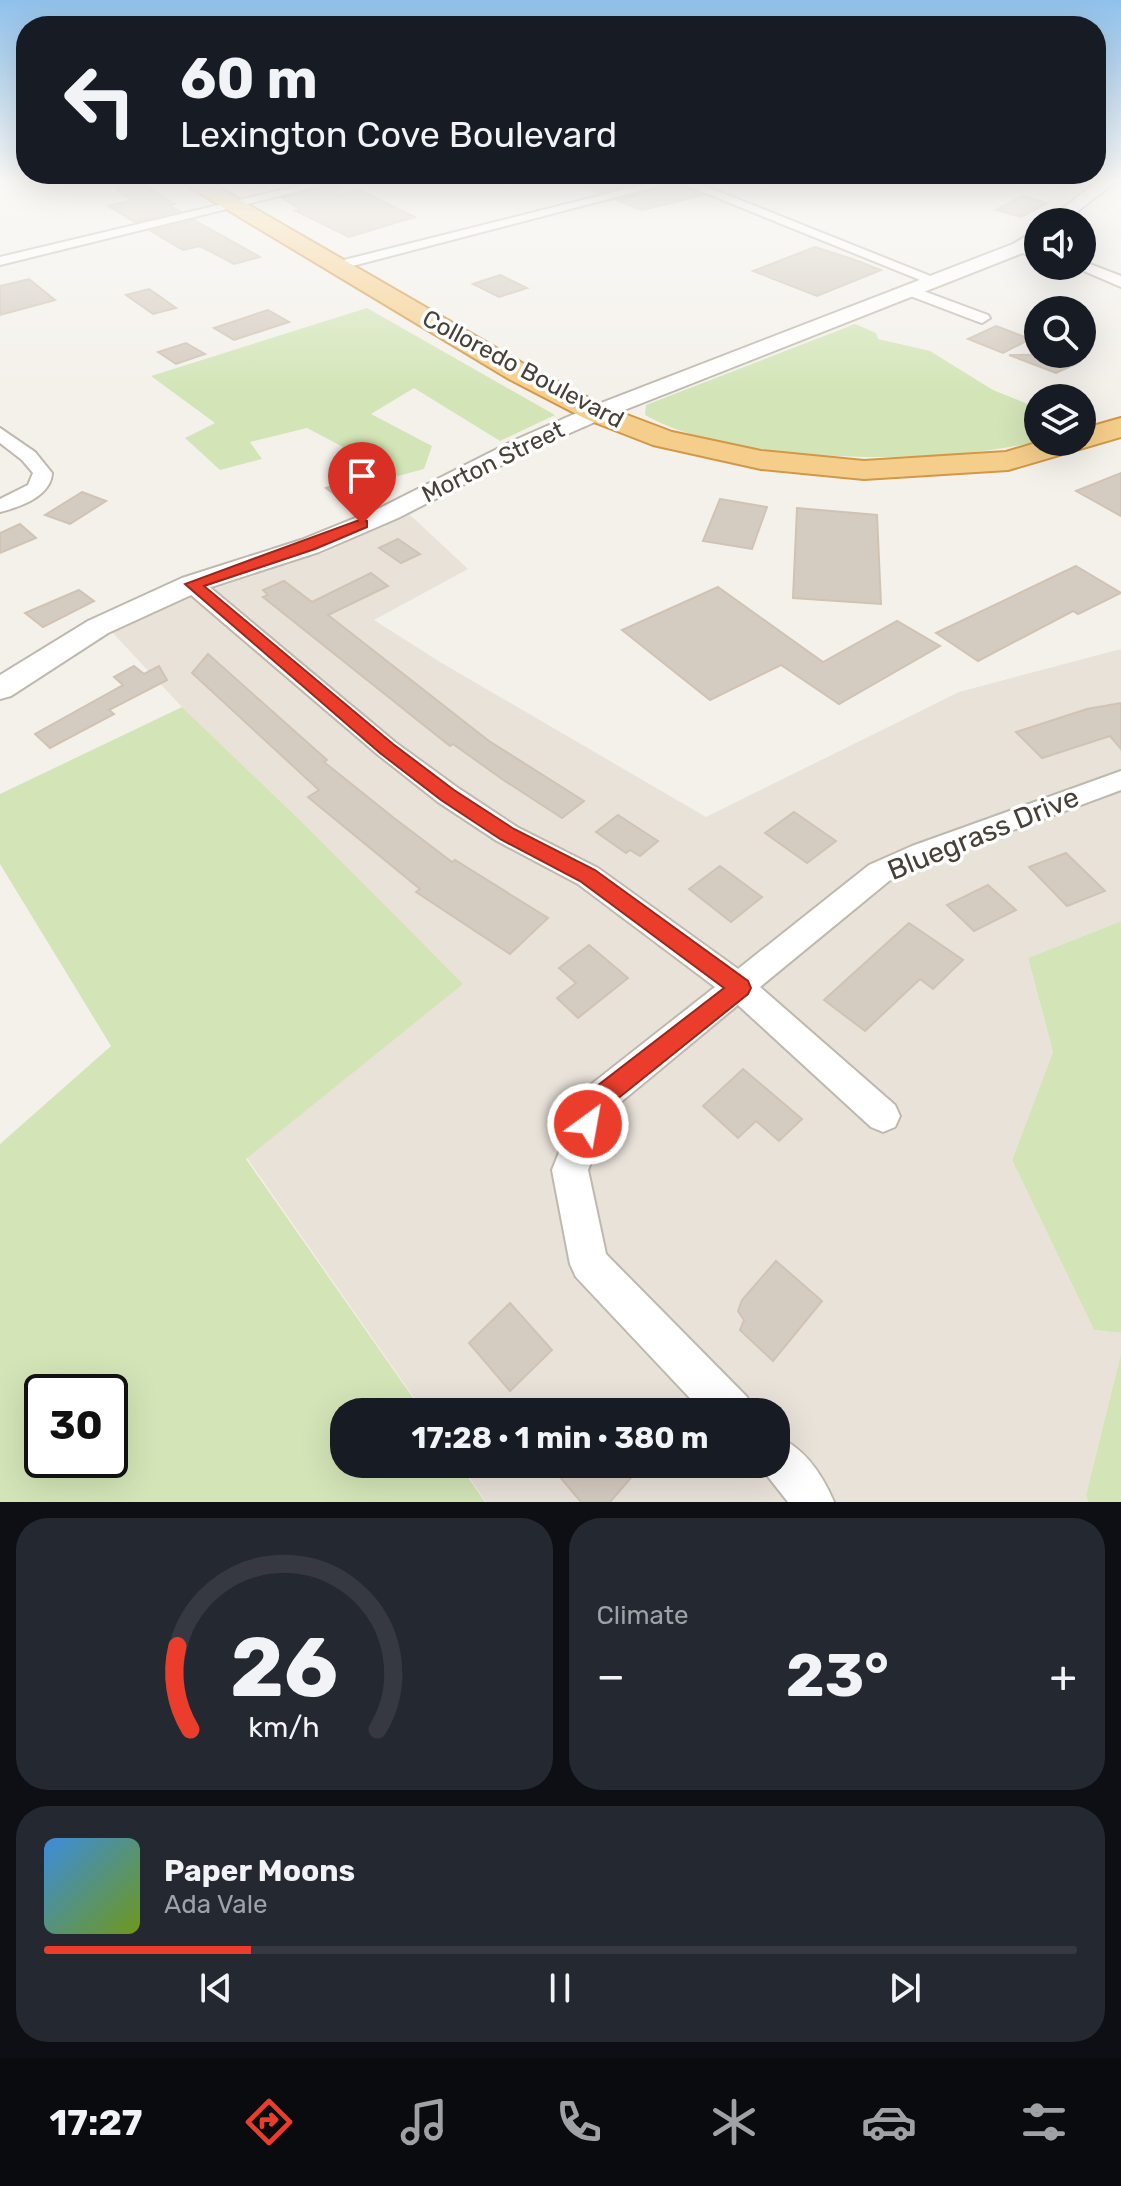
<!DOCTYPE html>
<html lang="en">
<head>
<meta charset="utf-8">
<style>
  body { margin:0; font-family:Rubik,sans-serif; background:#242831; color:#f1f3f6; height:100vh; display:flex; flex-direction:column; font-size:30px; white-space:nowrap }
  * { box-sizing:border-box; margin:0 }
  p { font-size:26px; color:#9ea1a6 }
  .icon { flex:none; width:44px; height:44px; fill:none; stroke:currentColor; stroke-width:2; stroke-linecap:round; stroke-linejoin:round }
  .map { position:relative; height:1502px; overflow:hidden }
  .side { display:flex; flex-direction:column; gap:16px; padding:16px; background:#0d0f14; flex:1 }
  .side>* { flex:none }
  .hud { position:absolute; left:16px; top:16px; width:1090px; height:168px; border-radius:32px; box-shadow:0 8px 32px #0002; background:#171b24; color:#f1f3f6; overflow:hidden }
  .controls { position:absolute; left:1024px; top:208px; display:grid; gap:16px }
  .controls a { display:grid; place-items:center; width:72px; height:72px; border-radius:50%; background:#171b24; box-shadow:0 8px 32px #0002; font-size:40px }
  .speed { position:absolute; left:24px; top:1374px; display:flex; gap:16px; font-size:40px; font-weight:700; text-align:center }
  .speed>* { display:grid; place-content:center; width:104px; height:104px; border-radius:50%; background:#171b24; box-shadow:0 8px 32px #0002; line-height:1 }
  .speed .limit { border:4px solid #111; border-radius:12px; background:#fff; color:#111 }
  .pin { position:absolute; display:grid; place-items:center; width:68px; height:68px; color:#fff; margin:-82px -34px; border-radius:50% 50% 50% 0; rotate:-45deg; box-shadow:0 0 8px #0007 }
  .pin .icon { rotate:45deg }
  .me { position:absolute; width:88px; margin:-44px; rotate:32deg; stroke-linejoin:round; filter:drop-shadow(0 0 6px #0008) }
  .turn { display:flex; align-items:center; gap:28px; height:168px; padding:0 32px; font-size:36px }
  .turn .icon { width:104px; height:104px; stroke-width:2.5 }
  .turn b { display:block; font-size:56px; line-height:68px }
  .big { font-size:60px; font-weight:700; line-height:1.1 }
  .side .widget { flex:1; display:flex; flex-direction:column; justify-content:center; gap:12px; min-width:0; padding:0 28px; border-radius:32px; background:#242831 }
  .side .dial { align-items:center; gap:0 }
  .dial svg { height:208px; overflow:visible; fill:none; stroke:#363941; stroke-width:7; stroke-linecap:round; text-anchor:middle }
  .dial text { fill:#f1f3f6; stroke:none }
  .song { display:flex; align-items:center; gap:24px }
  .cover { width:96px; height:96px; border-radius:12px; background:linear-gradient(135deg,hsl(210 70% 55%),hsl(80 70% 35%)) }
  .played { height:8px; border-radius:4px; background:linear-gradient(90deg,#eb3d2b 20%,#363941 20%) }
  .keys { display:flex; justify-content:space-around; direction:ltr }
  .heat { display:flex; justify-content:space-between; align-items:center; font-size:44px; direction:ltr }
  .side .tiles { flex:1; display:grid; gap:16px; grid-template-columns:1fr 1fr }
  .widget:last-child { grid-column:span 2 }
  .trip { position:absolute; left:330px; top:1398px; width:460px; height:80px; border-radius:32px; background:#171b24; box-shadow:0 8px 32px #0002; font-weight:700; line-height:80px; text-align:center }
  .menu { display:flex; height:128px; justify-content:space-around; align-items:center; background:#090b0e; color:#9ea1a6 }
  .menu .icon { width:56px; height:56px }
  .menu .current { color:#eb3d2b }
  .menu b { font-size:36px; color:#f1f3f6 }
  .map>svg:first-child { display:block }
</style>
</head>
<body>
<div class="map">
<svg width="1121" height="1502" viewBox="0 0 1121 1502">
  <rect width="100%" height="100%" fill="#f4f1eb"/>
  <path fill="#e8e2d9" d="M 408,513 L 468,569 L 374,620 L 440,662 L 706,817 L 959,692 L 1121,649 L 1121,921 L 1028,958 L 1053,1052 L 1012,1160 L 1094,1330 L 1121,1333 L 1121,1353 L 1086,1495 L 1088,1502 L 486,1502 L 460,1464 L 776,1464 L 776,1412 L 424,1412 L 247,1158 L 462,984 L 302,822 L 182,707 L 112,632 L 167,604 L 323,553 Z"/>
  <g fill="#d3e5b7" fill-rule="evenodd">
    <path d="M 367,308 L 555,415 L 500,441 L 414,388 L 371,414 L 432,446 L 424,469 L 398,476 L 307,428 L 250,442 L 262,459 L 220,470 L 185,438 L 215,423 L 151,376 Z"/>
    <path d="M 855,324 L 876,333 L 878,339 L 930,351 L 993,390 L 1038,408 L 1038,441 C 942,466 731,465 645,415 L 646,405 Z"/>
    <path d="M 182,707 L 302,822 L 463,984 L 246,1159 L 423,1412 L 344,1412 L 344,1464 L 459,1464 L 485,1502 L 0,1502 L 0,1144 L 111,1046 L 0,864 L 0,794 ZM 110,1392 L 110,1460 L 42,1460 L 42,1392 Z"/>
    <path d="M 1121,921 L 1121,1333 L 1094,1330 L 1012,1160 L 1053,1052 L 1028,958 Z"/>
    <path d="M 1121,1353 L 1121,1502 L 1088,1502 L 1086,1495 Z"/>
  </g>
  <g fill="#d5ccc1" stroke="#d0c3b4" stroke-width="2">
    <path d="M 106,182 L 140,182 L 175,204 L 169,206 L 179,211 L 135,222 L 108,206 L 132,200 Z"/>
    <path d="M 574,182 L 643,182 L 600,193 Z"/>
    <path d="M 338,184 L 340,195 L 360,190 L 415,217 L 349,237 L 296,211 L 301,210 L 282,198 Z"/>
    <path d="M 676,184 L 703,195 L 642,210 L 617,200 Z"/>
    <path d="M 1022,196 L 1048,203 L 1021,217 L 996,210 Z"/>
    <path d="M 194,220 L 260,257 L 234,264 L 200,246 L 183,250 L 151,231 Z"/>
    <path d="M 815,247 L 852,259 L 881,270 L 817,296 L 753,271 Z"/>
    <path d="M 500,275 L 527,288 L 499,297 L 473,284 Z"/>
    <path d="M 29,279 L 55,300 L 0,315 L 0,286 Z"/>
    <path d="M 149,289 L 158,295 L 176,308 L 153,314 L 126,295 Z"/>
    <path d="M 268,310 L 289,322 L 234,340 L 214,328 Z"/>
    <path d="M 996,326 L 1030,339 L 1003,353 L 968,339 Z"/>
    <path d="M 186,343 L 205,354 L 176,364 L 158,352 Z"/>
    <path d="M 1085,354 L 1070,362 L 1076,364 L 1056,373 L 1009,355 Z"/>
    <path d="M 1121,473 L 1121,516 L 1076,491 Z"/>
    <path d="M 352,478 L 370,490 L 344,501 L 326,488 Z"/>
    <path d="M 82,492 L 106,501 L 70,524 L 45,515 Z"/>
    <path d="M 720,499 L 767,507 L 752,549 L 703,541 Z"/>
    <path d="M 797,508 L 877,515 L 881,604 L 793,598 Z"/>
    <path d="M 20,524 L 36,538 L 0,553 L 0,533 Z"/>
    <path d="M 398,539 L 420,554 L 401,563 L 379,548 Z"/>
    <path d="M 1076,566 L 1121,593 L 1078,614 L 1073,611 L 978,661 L 936,633 Z"/>
    <path d="M 371,573 L 388,586 L 328,615 L 489,741 L 584,801 L 562,818 L 502,779 L 453,744 L 450,746 L 263,597 L 268,595 L 263,590 L 284,581 L 312,602 Z"/>
    <path d="M 718,587 L 823,662 L 897,621 L 940,646 L 839,704 L 781,665 L 710,700 L 622,630 Z"/>
    <path d="M 79,590 L 94,601 L 43,627 L 25,613 Z"/>
    <path d="M 208,654 L 327,760 L 324,762 L 394,818 L 452,862 L 455,860 L 548,918 L 510,954 L 416,892 L 420,889 L 308,797 L 319,790 L 192,673 Z"/>
    <path d="M 134,666 L 144,674 L 159,666 L 167,680 L 109,710 L 114,714 L 50,748 L 35,734 L 123,685 L 114,677 Z"/>
    <path d="M 1121,703 L 1121,749 L 1110,736 L 1042,758 L 1016,732 L 1087,709 Z"/>
    <path d="M 794,812 L 836,841 L 807,863 L 765,833 Z"/>
    <path d="M 618,815 L 658,841 L 640,856 L 630,850 L 626,853 L 596,832 Z"/>
    <path d="M 1066,853 L 1105,891 L 1067,906 L 1029,867 Z"/>
    <path d="M 720,866 L 762,897 L 731,922 L 689,889 Z"/>
    <path d="M 988,885 L 1016,910 L 974,931 L 947,905 Z"/>
    <path d="M 909,923 L 963,960 L 933,989 L 920,979 L 865,1031 L 824,1000 Z"/>
    <path d="M 589,945 L 628,978 L 578,1018 L 557,998 L 576,983 L 559,968 Z"/>
    <path d="M 743,1069 L 802,1119 L 779,1141 L 756,1121 L 738,1138 L 703,1106 Z"/>
    <path d="M 776,1261 L 822,1301 L 773,1361 L 740,1330 L 744,1320 L 738,1311 L 742,1300 Z"/>
    <path d="M 510,1303 L 552,1350 L 510,1391 L 469,1343 Z"/>
    <path d="M 549,1464 L 643,1464 L 610,1502 L 581,1502 Z"/>
  </g>
  <g fill="none" stroke-linecap="round" stroke-linejoin="round">
    <defs>
      <g id="minor">
        <path d="M 315,182 L 336,182 L 0,265 L 0,257 Z"/>
        <path d="M 654,182 L 674,182 L 337,270 L 330,266 L 332,263 Z"/>
        <path d="M 678,182 L 695,182 L 943,281 L 935,286 L 930,284 Z"/>
        <path d="M 1019,244 L 1038,249 L 1038,257 L 1014,251 L 1012,248 Z"/>
        <path d="M 1082,261 L 1121,276 L 1121,287 L 1077,268 L 1075,266 L 1082,266 Z"/>
        <path d="M 910,286 L 988,315 L 990,318 L 982,323 L 976,321 L 905,294 L 905,288 Z"/>
        <path d="M 0,428 L 35,452 L 52,473 C 51,496 20,507 0,512 L 0,499 L 28,485 L 33,473 L 22,460 L 0,443 Z"/>
        <path d="M 192,577 L 200,579 L 395,742 L 458,788 L 517,827 L 598,868 L 738,969 L 869,865 L 912,846 L 1121,771 L 1121,790 L 932,860 L 889,881 L 760,987 L 895,1105 L 900,1116 L 895,1127 L 883,1132 L 871,1127 L 738,1005 L 610,1111 L 588,1170 L 606,1254 L 747,1397 L 753,1412 L 703,1412 L 576,1277 L 570,1264 L 552,1170 L 584,1090 L 715,987 L 578,884 L 497,841 L 438,802 L 377,754 L 184,589 L 181,584 Z"/>
        <path d="M 776,1436 C 805,1448 822,1474 834,1502 L 788,1502 L 758,1464 L 776,1464 Z"/>
      </g>
      <g id="tertiary">
        <path d="M 1097,182 L 1115,182 L 1064,222 L 1045,222 Z"/>
        <path d="M 1038,229 L 1038,242 L 1025,252 L 604,418 L 531,450 L 398,518 L 319,552 L 202,590 L 108,633 L 11,696 L 0,699 L 0,675 L 88,621 L 182,578 L 301,540 L 380,508 L 515,440 L 588,408 L 1013,244 Z"/>
      </g>
      <path id="trunk" d="M 185,182 L 209,182 L 529,367 L 606,407 L 672,432 L 761,451 L 864,461 L 1006,452 L 1039,442 L 1082,442 L 1082,429 L 1121,418 L 1121,437 L 1008,470 L 864,479 L 761,469 L 653,445 L 586,419 L 509,379 L 188,186 Z"/>
    </defs>
    <use href="#minor" stroke="#bfb8ae" stroke-width="4"/>
    <use href="#tertiary" stroke="#bfb8ae" stroke-width="4"/>
    <use href="#trunk" stroke="#d39746" stroke-width="4"/>
    <use href="#minor" fill="#fff" fill-rule="evenodd"/>
    <use href="#tertiary" fill="#fff" fill-rule="evenodd"/>
    <use href="#trunk" fill="#f6ce8b" fill-rule="evenodd"/>
  </g>
  <linearGradient id="sky" x2="0" y2="1"><stop stop-color="#90c1ea"/><stop offset="0.46" stop-color="#faf9f6"/><stop offset="1" stop-color="#faf9f6" stop-opacity="0"/></linearGradient>
  <rect width="1121" height="392" fill="url(#sky)"/>
  <path fill="#eb3d2b" stroke="#99281c" stroke-width="2" d="M 362,519 L 367,521 L 367,527 L 315,549 L 204,586 L 393,744 L 454,790 L 514,829 L 595,870 L 748,981 L 751,988 L 748,994 L 606,1108 L 596,1132 L 588,1135 L 579,1132 L 575,1124 L 588,1093 L 724,988 L 580,881 L 500,839 L 441,800 L 380,753 L 185,584 Z"/>
  <g text-anchor="middle" stroke-width="7" stroke-linejoin="round" paint-order="stroke">
    <g font-size="24" fill="#484139" stroke="#fff">
      <text transform="translate(523 369) rotate(28)" y="8">Colloredo Boulevard</text>
      <text transform="translate(493 462) rotate(-26)" y="8">Morton Street</text>
    </g>
    <g font-size="28" fill="#484139" stroke="#fff">
      <text transform="translate(983 833) rotate(-22)" y="10">Bluegrass Drive</text>
    </g>
  </g>
</svg>
<div class="controls">
<a><svg class="icon" aria-label="sound" viewBox="0 0 24 24"><path d="M4 9h4l5-4v14l-5-4H4zM17 9q2 3 0 6"/></svg></a>
<a><svg class="icon" aria-label="search" viewBox="0 0 24 24"><circle cx="10" cy="10" r="6"/><path d="M15 15l6 6"/></svg></a>
<a><svg class="icon" aria-label="layers" viewBox="0 0 24 24"><path d="M12 4l9 5-9 5-9-5zM3 14l9 5 9-5"/></svg></a>
</div>
<div class="speed"><div class="limit">30</div></div>
<div class="pin" style="left:362px;top:524px;background:#d93025"><svg class="icon" aria-label="arrive" viewBox="0 0 24 24"><path d="M6 21V4h12l-3 4 3 4H6"/></svg></div>
<svg class="me" style="left:588px;top:1124px" viewBox="-20 -20 40 40"><circle r="17" fill="#eb3d2b" stroke="#fff" stroke-width="3"/><path d="M0-11L8 9 0 5-8 9z" fill="#fff"/></svg>
<div class="trip">17:28 · 1 min · 380 m</div>
<div class="hud">
<div class="turn"><svg class="icon" aria-label="left" viewBox="0 0 24 24"><path d="M17 20v-9H6M10 6l-5 5 5 5"/></svg><div><b>60 m</b>Lexington Cove Boulevard</div></div>
</div>
</div>
<section class="side">
<div class="tiles">
<div class="widget dial"><svg viewBox="0 0 100 80">
<path d="M14 69A42 42 0 1 1 86 69"/>
<path d="M14 69A42 42 0 0 1 9 37" stroke="#eb3d2b"/>
<text x="50" y="56" font-size="32" font-weight="700">26</text>
<text x="50" y="72" font-size="11">km/h</text>
</svg></div>
<div class="widget"><p>Climate</p>
<div class="heat"><a>−</a><b class="big">23°</b><a>+</a></div>
</div>
<div class="widget">
<div class="song"><i class="cover"></i><div><b>Paper Moons</b><p>Ada Vale</p></div></div>
<div class="played"></div>
<div class="keys"><svg class="icon" aria-label="previous" viewBox="0 0 24 24"><path d="M18 5L8 12l10 7zM5 5v14"/></svg><svg class="icon" aria-label="pause" viewBox="0 0 24 24"><path d="M8 5v14M16 5v14"/></svg><svg class="icon" aria-label="next" viewBox="0 0 24 24"><path d="M6 5l10 7-10 7zM19 5v14"/></svg></div>
</div>
</div>
</section>
<nav class="menu">
<b>17:27</b>
<svg class="icon current" aria-label="directions" viewBox="0 0 24 24"><path d="M12 3l9 9-9 9-9-9zM9 14v-3h6M13 9l2 2-2 2"/></svg>
<svg class="icon" aria-label="music" viewBox="0 0 24 24"><path d="M9 18V5l10-2v13"/><circle cx="6" cy="18" r="3"/><circle cx="16" cy="16" r="3"/></svg>
<svg class="icon" aria-label="phone" viewBox="0 0 24 24"><path d="M5 4h4l2 5-3 2q2 4 5 5l2-3 5 2v4C11 20 4 13 5 4z"/></svg>
<svg class="icon" aria-label="climate" viewBox="0 0 24 24"><path d="M12 3v18M4 7l16 10M4 17L20 7"/></svg>
<svg class="icon" aria-label="car" viewBox="0 0 24 24"><path d="M5 17H2v-5l4-1 3-4h7l3 4 3 1v5h-3M9 17h6M6 11h13"/><circle cx="7" cy="17" r="2"/><circle cx="17" cy="17" r="2"/></svg>
<svg class="icon" aria-label="filters" viewBox="0 0 24 24"><path d="M4 7h16M4 17h16"/><circle cx="9" cy="7" r="2"/><circle cx="15" cy="17" r="2"/></svg>
</nav>
</body>
</html>
